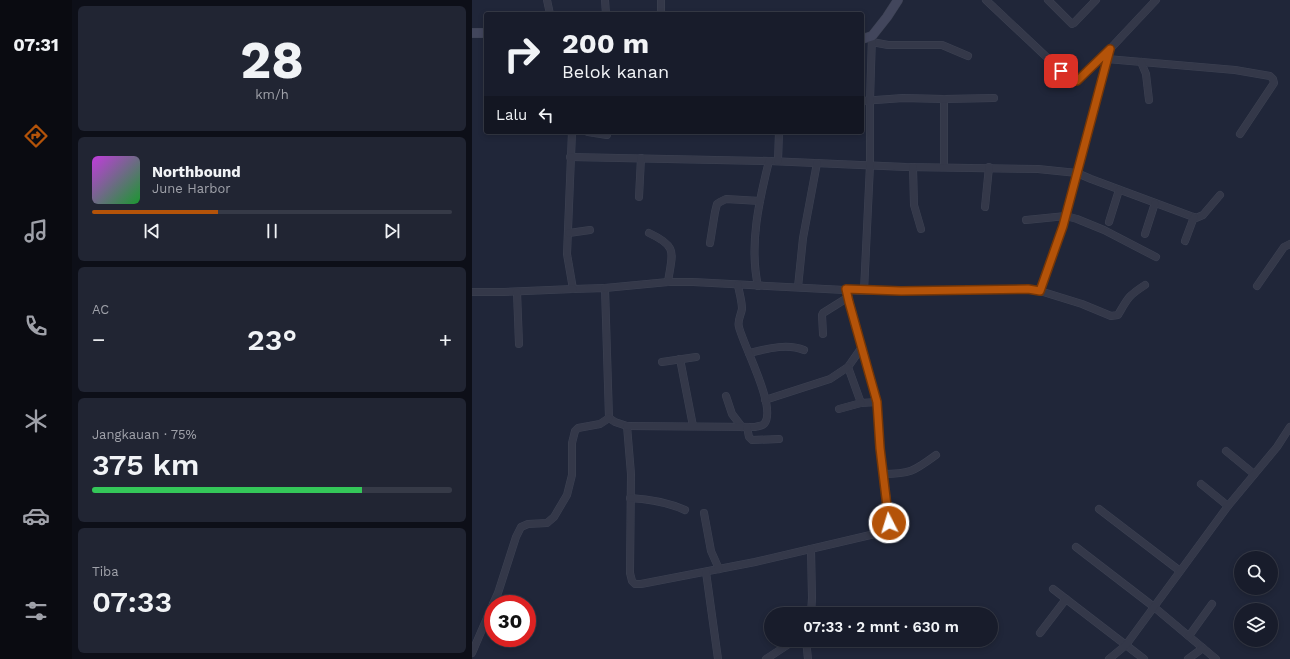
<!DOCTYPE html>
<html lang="id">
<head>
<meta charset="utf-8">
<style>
  body { margin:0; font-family:"Work Sans",sans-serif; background:#212533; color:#f1f3f6; height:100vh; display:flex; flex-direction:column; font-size:15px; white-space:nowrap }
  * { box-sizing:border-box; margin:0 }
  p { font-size:13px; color:#9fa1a9 }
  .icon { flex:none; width:22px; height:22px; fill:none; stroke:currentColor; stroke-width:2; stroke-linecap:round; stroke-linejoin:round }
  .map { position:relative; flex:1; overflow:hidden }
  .details { display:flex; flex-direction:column; gap:6px; padding:6px; background:#0d0f18; width:400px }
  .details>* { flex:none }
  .top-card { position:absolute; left:12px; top:12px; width:380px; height:122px; border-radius:4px; box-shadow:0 2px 6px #0003,0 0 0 1px #363a47; background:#181c2b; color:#f1f3f6; overflow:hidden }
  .tools { position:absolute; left:762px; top:551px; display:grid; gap:8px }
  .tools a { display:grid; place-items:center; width:44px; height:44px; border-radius:50%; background:#181c2b; box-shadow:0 2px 6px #0003,0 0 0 1px #363a47; font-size:20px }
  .speed { position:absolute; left:12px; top:595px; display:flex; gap:8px; font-size:20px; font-weight:700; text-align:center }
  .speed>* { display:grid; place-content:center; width:52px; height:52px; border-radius:50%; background:#181c2b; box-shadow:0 2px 6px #0003,0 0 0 1px #363a47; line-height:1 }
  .speed .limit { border:6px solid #d22; background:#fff; color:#111 }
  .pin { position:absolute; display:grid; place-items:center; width:34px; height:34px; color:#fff; margin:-17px; border-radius:8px; box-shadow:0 2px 6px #0006 }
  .me { position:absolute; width:44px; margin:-22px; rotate:355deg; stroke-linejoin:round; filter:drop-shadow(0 0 3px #0008) }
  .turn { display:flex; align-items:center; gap:14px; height:84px; padding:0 12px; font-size:18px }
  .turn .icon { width:52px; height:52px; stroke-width:2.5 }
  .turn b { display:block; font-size:28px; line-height:34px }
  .then { display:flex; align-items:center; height:38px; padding:0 12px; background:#0003; gap:8px; font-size:15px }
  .big { font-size:30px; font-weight:600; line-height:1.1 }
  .details .widget { flex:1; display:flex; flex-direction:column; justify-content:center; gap:6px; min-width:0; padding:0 14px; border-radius:6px; background:#212533 }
  .details .dial { align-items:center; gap:0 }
  .dial b { font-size:52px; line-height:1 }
  .song { display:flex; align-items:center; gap:12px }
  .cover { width:48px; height:48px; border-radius:6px; background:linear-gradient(135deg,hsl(290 70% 55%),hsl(130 70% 35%)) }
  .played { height:4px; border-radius:2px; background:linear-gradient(90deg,#b45309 35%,#363a47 35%) }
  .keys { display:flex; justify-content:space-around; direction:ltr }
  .heat { display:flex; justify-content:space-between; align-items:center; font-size:22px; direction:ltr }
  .charge { height:6px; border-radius:3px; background:linear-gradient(90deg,#34c759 75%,#363a47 0) }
  .trip { position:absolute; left:292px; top:607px; width:234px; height:40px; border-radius:20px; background:#181c2b; box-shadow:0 2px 6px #0003,0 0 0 1px #363a47; font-weight:600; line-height:40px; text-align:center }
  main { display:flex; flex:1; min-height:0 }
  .tabs { display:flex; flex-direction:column; width:72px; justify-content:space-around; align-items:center; background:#0a0b11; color:#9fa1a9 }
  .tabs .icon { width:28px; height:28px }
  .tabs .current { color:#b45309 }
  .tabs b { font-size:18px; color:#f1f3f6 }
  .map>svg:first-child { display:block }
</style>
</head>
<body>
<main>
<nav class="tabs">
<b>07:31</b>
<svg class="icon current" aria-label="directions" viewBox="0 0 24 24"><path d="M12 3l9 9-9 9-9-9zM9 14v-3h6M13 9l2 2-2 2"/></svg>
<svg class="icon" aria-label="music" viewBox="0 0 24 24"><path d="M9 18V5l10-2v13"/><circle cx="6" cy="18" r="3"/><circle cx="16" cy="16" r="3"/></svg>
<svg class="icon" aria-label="phone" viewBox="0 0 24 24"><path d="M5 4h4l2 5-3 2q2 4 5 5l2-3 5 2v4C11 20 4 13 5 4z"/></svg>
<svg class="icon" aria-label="climate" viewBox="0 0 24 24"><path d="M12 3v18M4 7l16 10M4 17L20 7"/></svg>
<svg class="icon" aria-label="car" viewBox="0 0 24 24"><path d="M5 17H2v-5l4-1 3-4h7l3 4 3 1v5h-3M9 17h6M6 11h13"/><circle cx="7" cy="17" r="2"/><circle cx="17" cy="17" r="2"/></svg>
<svg class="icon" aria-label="filters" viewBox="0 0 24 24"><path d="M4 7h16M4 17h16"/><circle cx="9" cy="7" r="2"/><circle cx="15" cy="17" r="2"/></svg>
</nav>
<section class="details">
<div class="widget dial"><b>28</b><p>km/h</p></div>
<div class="widget">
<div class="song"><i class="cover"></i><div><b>Northbound</b><p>June Harbor</p></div></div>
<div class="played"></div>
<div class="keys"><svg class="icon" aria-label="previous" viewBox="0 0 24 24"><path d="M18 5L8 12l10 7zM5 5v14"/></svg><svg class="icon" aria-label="pause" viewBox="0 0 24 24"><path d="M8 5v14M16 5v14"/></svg><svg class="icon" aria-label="next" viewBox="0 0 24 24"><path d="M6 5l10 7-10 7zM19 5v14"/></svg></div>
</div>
<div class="widget"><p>AC</p>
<div class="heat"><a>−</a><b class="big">23°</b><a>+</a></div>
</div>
<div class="widget"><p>Jangkauan · 75%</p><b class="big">375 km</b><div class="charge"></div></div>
<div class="widget"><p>Tiba</p><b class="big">07:33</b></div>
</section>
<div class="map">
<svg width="818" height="659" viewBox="0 0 818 659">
  <rect width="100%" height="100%" fill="#202639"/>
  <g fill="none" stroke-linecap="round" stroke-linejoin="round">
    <defs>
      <g id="street">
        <path d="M 75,0 L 78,14"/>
        <path d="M 133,0 L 134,14"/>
        <path d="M 514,0 L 600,81 L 605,81 L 638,49 L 684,0"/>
        <path d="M 576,0 L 600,24 L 602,23 L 624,0"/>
        <path d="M 189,14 L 189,0"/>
        <path d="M 400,42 L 416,45 L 470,45 L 496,56"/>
        <path d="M 635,59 L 763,70 L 798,76 L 801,79 L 802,83 L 768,134"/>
        <path d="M 669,62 L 674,74 L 677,100"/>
        <path d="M 472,99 L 472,167"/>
        <path d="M 390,101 L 431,98 L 472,99 L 522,98"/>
        <path d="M 100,132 L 95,254 L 101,289 L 133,288 L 137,418 L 143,422 L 155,426 L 159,474 L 158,573 L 160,581 L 163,584 L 169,584 L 283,562 L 407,533 C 414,528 417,525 417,516 L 409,457 L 405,402 L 374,289"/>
        <path d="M 116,132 L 135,135"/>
        <path d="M 98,157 L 297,161 L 434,167 L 566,169 L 605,173 L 619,179 L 724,218 L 731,215 L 748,195"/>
        <path d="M 306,161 L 307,132"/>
        <path d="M 441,167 L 442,205 L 449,229"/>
        <path d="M 167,197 L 169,158"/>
        <path d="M 513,207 L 517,167"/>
        <path d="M 554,220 L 594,216 L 605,219 L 632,230 L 684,257"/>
        <path d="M 637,222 L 647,190"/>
        <path d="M 97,233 L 118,230"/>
        <path d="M 177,233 C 207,247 200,253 196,282"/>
        <path d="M 673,234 L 683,203"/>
        <path d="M 713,241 L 722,217"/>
        <path d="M 238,243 L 243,212 L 245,204 L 248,202 L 254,199 L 288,201"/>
        <path d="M 286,286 C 277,245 287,201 297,161"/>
        <path d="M 785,286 L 812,247 L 818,244"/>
        <path d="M 326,287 L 331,238 L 345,163"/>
        <path d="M 133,288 L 196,282 L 221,282 L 392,291 L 429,291 L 556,289 L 568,291 L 610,304 L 639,316 L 646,315 C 656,298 656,296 673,285"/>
        <path d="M 392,291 L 398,165 L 398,100 L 400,36"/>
        <path d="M 568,291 L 591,226 L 638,49"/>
        <path d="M 0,292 L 32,292 L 101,289"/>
        <path d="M 45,292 L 47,344"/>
        <path d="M 351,334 L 350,315 L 351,313 L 375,298"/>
        <path d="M 390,347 L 376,367 L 389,403 L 405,402"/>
        <path d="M 277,353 C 294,349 315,343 332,350"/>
        <path d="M 208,359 L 221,426"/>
        <path d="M 190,362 L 224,357"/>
        <path d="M 254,396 L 260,414 L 270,427"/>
        <path d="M 293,400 L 358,379 L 376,367"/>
        <path d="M 367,409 L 389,403"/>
        <path d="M 155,426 L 283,427 C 286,426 290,426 292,424 C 306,409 271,345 267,327 C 265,321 269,315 270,309 C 270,301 267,292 266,285"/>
        <path d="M 275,427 L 277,437 L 280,440 L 307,439"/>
        <path d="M 754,451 L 782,474"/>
        <path d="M 411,474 C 439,474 442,471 464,455"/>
        <path d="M 729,484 L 756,506"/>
        <path d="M 158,498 C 177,499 195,502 213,510"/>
        <path d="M 627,509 L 708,571"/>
        <path d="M 232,513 L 239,551 L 247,569"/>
        <path d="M 604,547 L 682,607 L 744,659"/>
        <path d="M 234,572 L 246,659"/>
        <path d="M 581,589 L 672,659"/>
        <path d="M 21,604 L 26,593 L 44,537 L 49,527 L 56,524 L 75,523 L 82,517 L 95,495 L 100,475 L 100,443 L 103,431 L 106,428 L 128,424 L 137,418"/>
        <path d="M 339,614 L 340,598 L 339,549"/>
        <path d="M 568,633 L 594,599"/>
        <path d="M 717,636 L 740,604"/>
        <path d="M 334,640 L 336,659"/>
        <path d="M 0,653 L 21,604"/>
        <path d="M 294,659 L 323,640"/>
        <path d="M 637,659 L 654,645 L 756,506 L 805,447 L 818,427"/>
        <path d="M 716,659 L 731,648"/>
      </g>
      <g id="secondary">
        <path d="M 0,33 L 14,33"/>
        <path d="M 390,39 L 400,36 L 415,17 L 426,0"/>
      </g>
    </defs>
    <use href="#street" stroke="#3d4253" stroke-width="8"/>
    <use href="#secondary" stroke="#3d4253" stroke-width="10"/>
    <use href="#street" stroke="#343849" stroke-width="7"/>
    <use href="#secondary" stroke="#42465c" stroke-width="9"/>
  </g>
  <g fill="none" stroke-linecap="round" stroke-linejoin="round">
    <defs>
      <path id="route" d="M 417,523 L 408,448 L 405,402 L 377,302 L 374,289 L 429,291 L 556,289 L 568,291 L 591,226 L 638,49 L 605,81 L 600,81 L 589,71"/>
    </defs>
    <use href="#route" stroke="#753606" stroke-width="10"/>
    <use href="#route" stroke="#b45309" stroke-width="7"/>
  </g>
</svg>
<div class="tools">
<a><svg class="icon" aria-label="search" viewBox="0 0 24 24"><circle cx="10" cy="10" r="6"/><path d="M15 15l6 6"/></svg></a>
<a><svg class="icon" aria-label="layers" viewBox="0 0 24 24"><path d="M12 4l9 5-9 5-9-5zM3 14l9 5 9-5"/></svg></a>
</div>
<div class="speed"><div class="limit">30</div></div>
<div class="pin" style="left:589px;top:71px;background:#d93025"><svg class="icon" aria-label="arrive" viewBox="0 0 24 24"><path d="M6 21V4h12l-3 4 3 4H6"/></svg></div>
<svg class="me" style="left:417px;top:523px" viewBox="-20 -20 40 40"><circle r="17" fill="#b45309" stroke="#fff" stroke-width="3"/><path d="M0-11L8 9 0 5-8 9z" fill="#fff"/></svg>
<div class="trip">07:33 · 2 mnt · 630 m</div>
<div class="top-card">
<div class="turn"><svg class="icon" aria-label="right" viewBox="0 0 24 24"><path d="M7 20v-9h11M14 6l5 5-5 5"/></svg><div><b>200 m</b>Belok kanan</div></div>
<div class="then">Lalu<svg class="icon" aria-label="left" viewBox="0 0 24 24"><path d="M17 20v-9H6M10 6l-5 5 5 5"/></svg></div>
</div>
</div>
</main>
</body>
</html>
